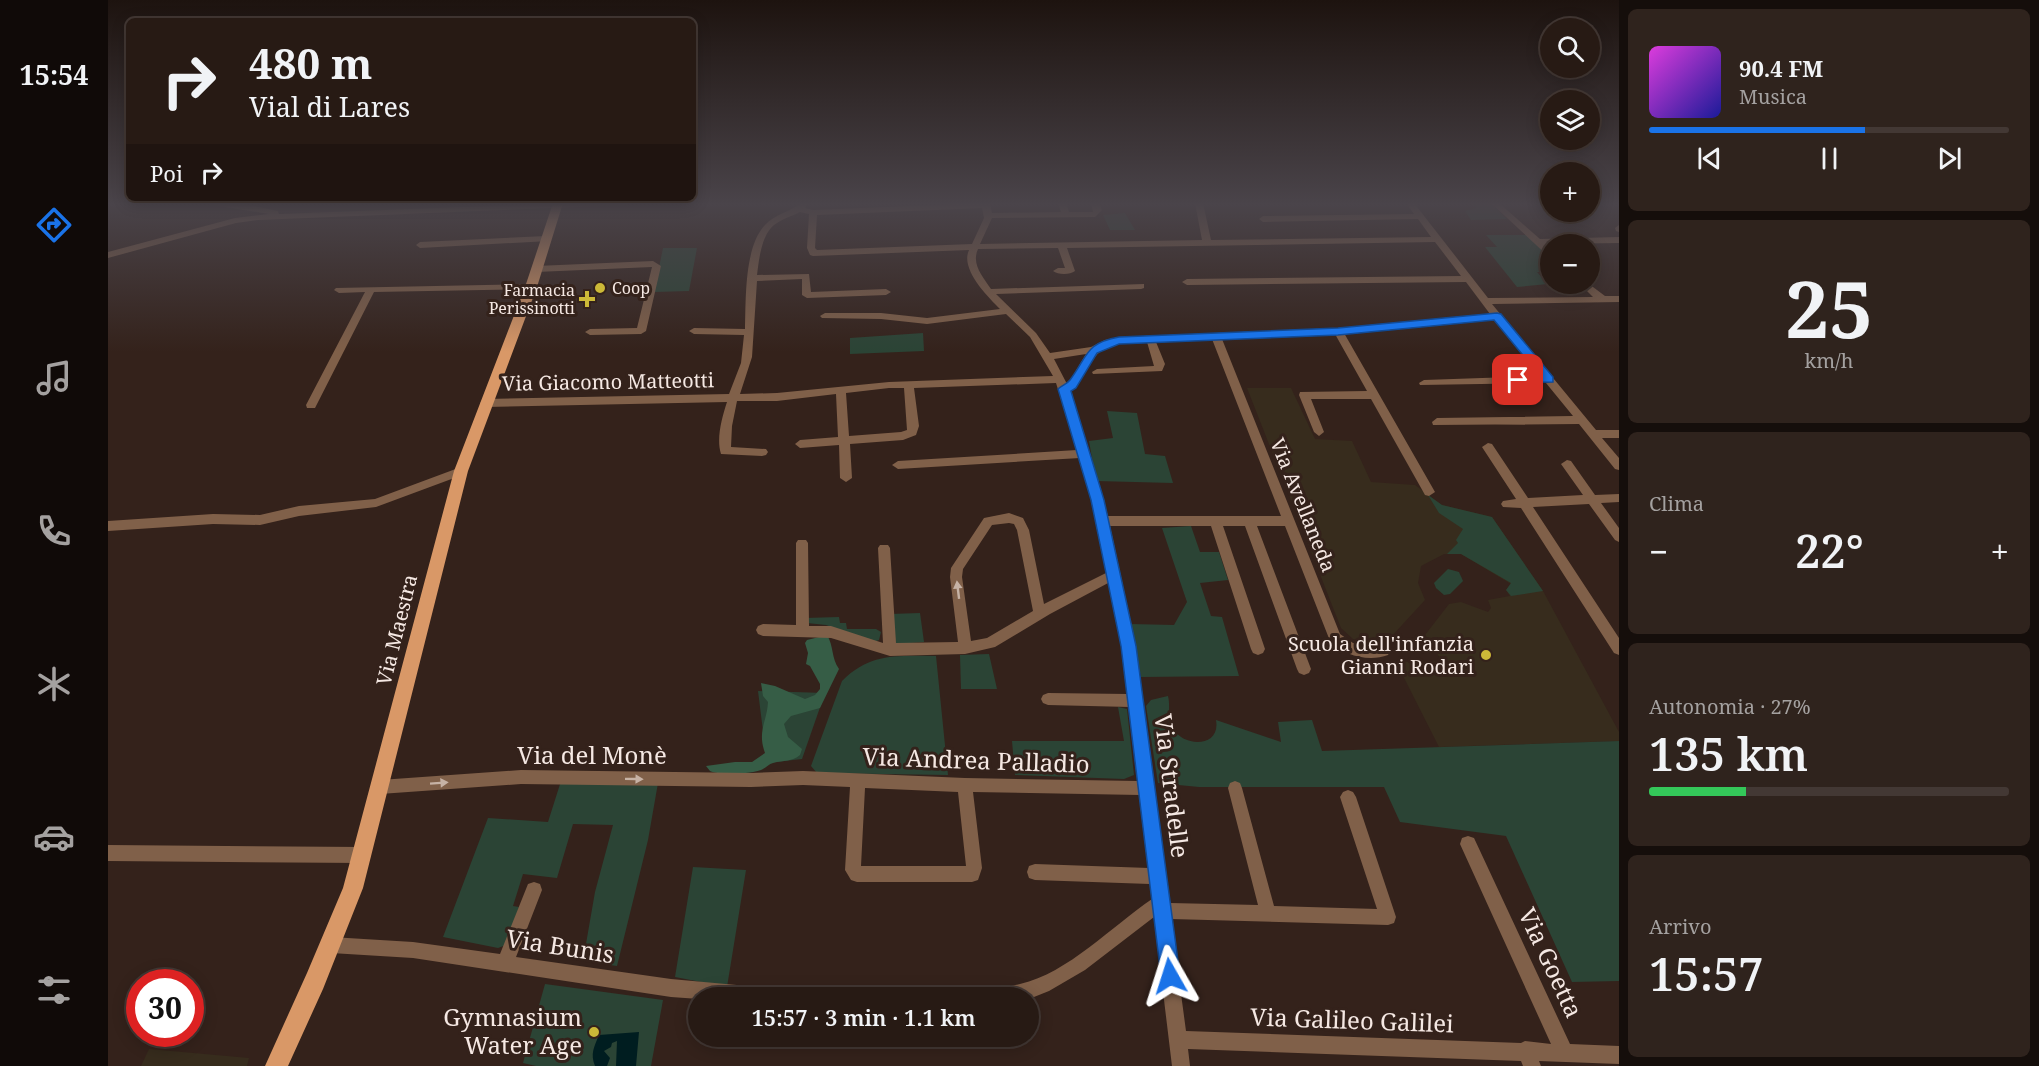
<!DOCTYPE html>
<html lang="it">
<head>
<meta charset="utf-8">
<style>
  body { margin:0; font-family:"Noto Serif",serif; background:#2f231d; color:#f1f3f6; height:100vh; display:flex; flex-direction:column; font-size:22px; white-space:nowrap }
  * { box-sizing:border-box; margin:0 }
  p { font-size:20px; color:#a4a1a0 }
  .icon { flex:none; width:33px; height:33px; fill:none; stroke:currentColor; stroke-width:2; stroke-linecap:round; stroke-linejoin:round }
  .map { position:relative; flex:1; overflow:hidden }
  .side { display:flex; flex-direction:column; gap:9px; padding:9px; background:#150e0b; width:420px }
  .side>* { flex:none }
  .guide { position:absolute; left:18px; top:18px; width:570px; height:183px; border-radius:9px; box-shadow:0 3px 15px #0003,0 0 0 2px #433834; background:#271a14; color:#f1f3f6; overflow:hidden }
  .controls { position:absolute; left:1432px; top:18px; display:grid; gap:12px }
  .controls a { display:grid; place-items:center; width:60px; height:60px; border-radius:50%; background:#271a14; box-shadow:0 3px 15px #0003,0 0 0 2px #433834; font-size:30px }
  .speed { position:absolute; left:18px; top:969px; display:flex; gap:12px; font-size:30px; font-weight:700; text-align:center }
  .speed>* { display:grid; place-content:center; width:78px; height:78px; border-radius:50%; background:#271a14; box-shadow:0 3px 15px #0003,0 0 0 2px #433834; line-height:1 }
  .speed .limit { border:9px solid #d22; background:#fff; color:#111 }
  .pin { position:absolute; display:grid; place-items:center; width:51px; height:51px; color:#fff; margin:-26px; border-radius:12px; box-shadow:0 3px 9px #0006 }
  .me { position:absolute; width:66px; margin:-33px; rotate:354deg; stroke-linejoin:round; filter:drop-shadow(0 0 4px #0008) }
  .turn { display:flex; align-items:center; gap:21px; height:126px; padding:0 24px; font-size:27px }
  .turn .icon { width:78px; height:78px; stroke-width:2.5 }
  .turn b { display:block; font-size:42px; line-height:51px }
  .then { display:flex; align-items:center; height:57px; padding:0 24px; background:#0003; gap:12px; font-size:22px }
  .big { font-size:45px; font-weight:600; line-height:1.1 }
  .side .widget { flex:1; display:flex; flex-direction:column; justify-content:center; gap:9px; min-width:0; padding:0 21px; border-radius:9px; background:#2f231d }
  .side .dial { align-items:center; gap:0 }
  .dial b { font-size:78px; line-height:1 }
  .song { display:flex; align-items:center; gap:18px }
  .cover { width:72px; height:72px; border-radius:9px; background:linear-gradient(135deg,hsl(300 70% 55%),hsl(240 70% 35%)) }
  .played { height:6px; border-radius:3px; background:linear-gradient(90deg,#1a73e8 60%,#433834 60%) }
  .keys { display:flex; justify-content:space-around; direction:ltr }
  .heat { display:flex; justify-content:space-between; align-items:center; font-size:33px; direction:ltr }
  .charge { height:9px; border-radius:4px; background:linear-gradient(90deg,#34c759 27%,#433834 0) }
  .trip { position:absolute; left:580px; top:987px; width:351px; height:60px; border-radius:30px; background:#271a14; box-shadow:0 3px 15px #0003,0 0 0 2px #433834; font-weight:600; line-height:60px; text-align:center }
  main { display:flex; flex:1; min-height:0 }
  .tabs { display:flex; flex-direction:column; width:108px; justify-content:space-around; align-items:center; background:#100a08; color:#a4a1a0 }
  .tabs .icon { width:42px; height:42px }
  .tabs .selected { color:#1a73e8 }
  .tabs b { font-size:27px; color:#f1f3f6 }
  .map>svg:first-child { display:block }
</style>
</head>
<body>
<main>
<nav class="tabs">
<b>15:54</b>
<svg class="icon selected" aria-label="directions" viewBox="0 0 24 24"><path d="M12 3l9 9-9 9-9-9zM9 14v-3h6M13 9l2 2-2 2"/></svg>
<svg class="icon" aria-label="music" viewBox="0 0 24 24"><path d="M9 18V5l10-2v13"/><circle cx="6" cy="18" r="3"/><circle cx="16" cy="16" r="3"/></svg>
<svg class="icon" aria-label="phone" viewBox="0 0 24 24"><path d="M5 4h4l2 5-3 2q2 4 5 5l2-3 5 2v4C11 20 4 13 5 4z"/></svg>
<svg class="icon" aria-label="climate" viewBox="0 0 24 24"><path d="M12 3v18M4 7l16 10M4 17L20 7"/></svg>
<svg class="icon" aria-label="car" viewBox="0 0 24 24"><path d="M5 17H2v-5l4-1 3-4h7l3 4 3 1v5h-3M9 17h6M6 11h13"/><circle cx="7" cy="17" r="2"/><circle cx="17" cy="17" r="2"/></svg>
<svg class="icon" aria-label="filters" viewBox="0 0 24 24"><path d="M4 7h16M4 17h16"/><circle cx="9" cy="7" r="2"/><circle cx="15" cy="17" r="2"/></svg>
</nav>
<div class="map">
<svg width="1511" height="1066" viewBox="0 0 1511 1066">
  <rect width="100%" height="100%" fill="#34221b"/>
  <g fill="#372c1d">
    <path d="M 1139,388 L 1183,388 L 1207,439 L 1244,441 L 1263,482 L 1307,485 L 1334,505 L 1384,517 L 1435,591 L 1511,732 L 1511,741 L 1331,747 L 1288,662 L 1334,661 L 1317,635 L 1341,604 L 1353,602 L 1380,612 L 1383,608 L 1380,600 L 1402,596 L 1398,590 L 1403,584 L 1353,554 L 1336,554 L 1313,566 L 1310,583 L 1317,600 L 1283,637 L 1263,642 L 1245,639 L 1233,628 Z"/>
    <path d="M 41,1049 L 141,1058 L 139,1066 L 33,1066 Z"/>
  </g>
  <g fill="#2b4435">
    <path d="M 1364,203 L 1382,203 L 1399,219 L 1363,220 L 1357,211 L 1368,208 Z"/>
    <path d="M 1017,213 L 1027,230 L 1002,230 L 995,215 Z"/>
    <path d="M 1378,235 L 1419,235 L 1443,257 L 1443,272 L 1429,272 L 1440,284 L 1409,287 L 1377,247 L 1389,247 Z"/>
    <path d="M 555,248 L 589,248 L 581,291 L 546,292 Z"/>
    <path d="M 815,333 L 816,351 L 742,354 L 742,338 Z"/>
    <path d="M 999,411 L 1029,413 L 1037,454 L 1057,456 L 1065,483 L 988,481 L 981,441 L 1005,438 Z"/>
    <path d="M 1320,495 L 1334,505 L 1384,517 L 1435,591 L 1403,596 L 1398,590 L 1403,583 L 1353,554 L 1339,554 L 1350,543 L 1348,540 L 1355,529 L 1331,513 Z"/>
    <path d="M 1083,526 L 1092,552 L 1111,552 L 1120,580 L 1092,583 L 1103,616 L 1114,617 L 1131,676 L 1033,677 L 1022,624 L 1066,625 L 1079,602 L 1054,528 Z"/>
    <path d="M 1340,569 L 1351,572 L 1355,581 L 1342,594 L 1336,595 L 1328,588 L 1326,583 Z"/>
    <path d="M 812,613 L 816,642 L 788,644 L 782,614 Z"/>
    <path d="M 731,617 L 732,623 L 738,623 L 739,629 L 768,629 L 773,632 L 771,640 L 766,642 L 718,625 L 699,623 L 697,618 Z"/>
    <path d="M 881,654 L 889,689 L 853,689 L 852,655 Z"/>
    <path d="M 828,656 L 840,775 L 709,773 L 703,766 L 734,681 C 763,652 791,656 828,656 Z"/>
    <path d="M 650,691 L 717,693 L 694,759 L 659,763 Z"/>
    <path d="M 1060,696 C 1063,708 1058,717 1065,729 C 1077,748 1113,747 1108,720 L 1173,742 L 1170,722 L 1204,720 L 1214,751 L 1511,741 L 1511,981 L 1464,982 L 1398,836 L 1292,822 L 1276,787 L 1091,787 L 1050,783 L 1038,706 L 1043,700 Z"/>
    <path d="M 1010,707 L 1019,709 L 1026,775 L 1016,779 L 907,775 L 904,741 L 1016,741 Z"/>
    <path d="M 453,781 L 550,783 L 540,840 L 509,966 L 475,961 L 487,892 L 505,825 L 465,824 L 449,878 L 415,874 L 405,906 L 411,907 L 398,945 L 390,948 L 335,937 L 380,818 L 440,822 Z"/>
    <path d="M 585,867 L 638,870 L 619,987 L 567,977 Z"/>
    <path d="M 437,984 L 555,1000 L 543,1066 L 428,1066 L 415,1063 Z"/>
  </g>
  <path fill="#365d46" d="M 719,635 C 726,646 723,658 731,669 L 712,708 L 683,716 L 676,724 L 680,737 L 694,749 L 692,755 C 684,762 676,760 665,763 C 661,764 658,768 653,770 C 643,774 612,776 602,771 L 598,766 L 627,762 L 644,762 L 657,753 C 649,731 659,722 660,702 L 655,696 L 653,683 L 667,686 L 697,699 L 707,695 L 712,689 L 712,684 L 702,666 L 698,664 L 700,653 L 697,643 L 699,640 Z"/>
  <path fill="#001d20" d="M 531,1032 L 528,1066 L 508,1066 L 509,1041 L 504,1043 L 503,1047 L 496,1051 L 502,1058 L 499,1066 L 487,1066 C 482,1054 486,1047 491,1035 Z"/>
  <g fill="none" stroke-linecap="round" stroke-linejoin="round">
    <g fill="#806049" fill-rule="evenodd">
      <path d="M 101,203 C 124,201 148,206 170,211 L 171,214 L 465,203 L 522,203 L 518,205 L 150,220 L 128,223 L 0,258 L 0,252 L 127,218 L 161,214 L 105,205 Z"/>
      <path d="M 693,203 L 699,203 L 700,204 L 697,208 L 705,210 L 874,203 L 882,203 L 884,213 L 953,212 L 950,203 L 958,203 L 961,212 L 985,212 L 983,203 L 991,203 L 994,210 L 987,217 L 884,218 L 872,244 L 1094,240 L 1087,203 L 1095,203 L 1103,240 L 1323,237 L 1310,219 L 1155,222 L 1151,219 L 1155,216 L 1306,214 L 1298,203 L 1306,203 L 1380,298 L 1485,297 L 1472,284 L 1481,284 L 1497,296 L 1511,296 L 1511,302 L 1384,304 L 1488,430 L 1511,430 L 1511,438 L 1494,438 L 1511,458 L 1511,470 L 1507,469 L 1471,424 L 1325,425 L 1324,422 L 1329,418 L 1465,416 L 1438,383 L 1312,385 L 1311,383 L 1316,380 L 1432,376 L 1387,319 L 1236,333 L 1327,492 L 1321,496 L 1317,495 L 1263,399 L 1203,399 L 1216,432 L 1211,436 L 1206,432 L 1191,395 L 1192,392 L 1259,391 L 1227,334 L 1114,339 L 1232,634 L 1245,643 L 1280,647 L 1282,651 L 1280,655 C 1261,662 1236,656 1222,641 L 1177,526 L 1149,526 L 1203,669 L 1201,673 L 1196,675 L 1191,673 L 1189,669 L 1137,526 L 1115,526 L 1157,649 L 1155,653 L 1150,655 L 1145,653 L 1143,649 L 1103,526 L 1002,526 L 1028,646 L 1062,903 L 1150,905 L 1120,788 L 1122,783 L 1127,781 L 1132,783 L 1134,788 L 1166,906 L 1269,909 L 1232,797 L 1235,792 L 1240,790 L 1245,792 L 1248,797 L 1288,917 L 1286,923 L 1280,925 L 1063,919 L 1078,1031 L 1413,1043 L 1417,1041 L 1443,1044 L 1352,844 L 1354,838 L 1360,836 L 1366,838 L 1462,1044 L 1511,1046 L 1511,1064 L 1431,1061 L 1433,1066 L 1415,1066 L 1413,1061 L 1080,1049 L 1082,1066 L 1064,1066 L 1046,917 L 977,970 L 941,991 L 921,999 L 812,998 L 814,992 L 820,989 C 850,988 883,991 912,984 C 960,973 1004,926 1044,899 L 1042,884 L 927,880 L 921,878 L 919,872 L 921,866 L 927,864 L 1041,868 L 1032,795 L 865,792 L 874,868 L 870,880 L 864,882 L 749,882 L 743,880 L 737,870 L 742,787 L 695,785 L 643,787 L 413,784 L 272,794 L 267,792 L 265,787 L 267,782 L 272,780 L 413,770 L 643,773 L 695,771 L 857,778 L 1030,781 L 1022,707 L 940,705 L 935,703 L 933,699 L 935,695 L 940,693 L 1020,694 L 1014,646 L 1002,582 L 942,614 L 887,647 L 857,654 L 782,656 L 723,638 L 655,636 L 650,634 L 648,630 L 650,626 L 655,624 L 688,625 L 688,543 L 690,540 L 698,540 L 700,543 L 701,626 L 723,626 L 775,643 L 770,548 L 772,545 L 780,545 L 782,548 L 788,643 L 850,642 L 842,577 L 843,568 L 876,518 L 901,513 L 915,518 L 921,530 L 936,604 L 1000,572 L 984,500 L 972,458 L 790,469 L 784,465 L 790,461 L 969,450 L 948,383 L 806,388 L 811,426 L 808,435 L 795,440 L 742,444 L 744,478 L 738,482 L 732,478 L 731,445 L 692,448 L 687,444 L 692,440 L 730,437 L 728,394 L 669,401 L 629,401 L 624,426 L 623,447 L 658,449 L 660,452 L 658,455 L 654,456 L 613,454 C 608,439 614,417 619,402 L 377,407 L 372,403 L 377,399 L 621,394 L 633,363 L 636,335 L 586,334 L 581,331 L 586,328 L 637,329 C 638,300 636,247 657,225 C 667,214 682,212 693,203 ZM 874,208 L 876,218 L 864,244 L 709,250 L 707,248 L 709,215 ZM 692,212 L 701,214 L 699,248 L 702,255 L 705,256 L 861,250 C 852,269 879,296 892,309 L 819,318 L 773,313 L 717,313 L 712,316 L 714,318 L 773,319 L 819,324 L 898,314 L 922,337 L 945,376 L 781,382 L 669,393 L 632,394 L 644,357 L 649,281 L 694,279 L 694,295 L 699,298 L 778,295 L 783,292 L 778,289 L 703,292 L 701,274 L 649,275 C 651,260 653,236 666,225 C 674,219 684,216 692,212 ZM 1327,242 L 1353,276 L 1079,279 L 1074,282 L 1079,285 L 1358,282 L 1382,314 L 1230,328 L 1011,337 L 997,340 L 983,347 L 942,353 L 928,333 L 888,294 L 1033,289 L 1036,288 L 1036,284 L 883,289 C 875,277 863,264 870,249 L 950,248 L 957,268 L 950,268 L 945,271 C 950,275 962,275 967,271 L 959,248 ZM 1104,339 L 1173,516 L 1000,516 L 962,391 L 968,388 C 993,347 988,344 1039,342 L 1046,366 L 989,369 L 984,372 L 985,374 L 1054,371 L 1057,364 L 1048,342 ZM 978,354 L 960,384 L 959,384 L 946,359 ZM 781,388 L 796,388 L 799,430 L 793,432 L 741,436 L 738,393 ZM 901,523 L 906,524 L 909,530 L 925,611 L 879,638 L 863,641 L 854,577 L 855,569 L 884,525 ZM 757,788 L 850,792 L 858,866 L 753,866 Z"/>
      <path d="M 1383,203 L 1391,203 L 1432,239 L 1511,237 L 1511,243 L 1438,244 L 1443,249 L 1443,257 L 1440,256 Z"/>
      <path d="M 1511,225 L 1511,232 L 1508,231 L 1507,228 Z"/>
      <path d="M 438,236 L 442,239 L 441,241 L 312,248 L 308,245 L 312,242 Z"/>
      <path d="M 545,261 L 553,266 L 538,331 L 533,334 L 482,335 L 477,332 L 482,329 L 529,328 L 544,267 L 428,272 L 424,269 L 428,266 Z"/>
      <path d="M 423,284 L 428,287 L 426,289 L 266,292 L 207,408 L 199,408 L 198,405 L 257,292 L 231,293 L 226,290 L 228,288 Z"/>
      <path d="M 1380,443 L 1384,444 L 1420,498 L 1475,495 L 1453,464 L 1459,460 L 1463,461 L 1487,495 L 1511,494 L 1511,502 L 1493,503 L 1511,528 L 1511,542 L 1507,540 L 1481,504 L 1425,507 L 1511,638 L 1511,655 L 1506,653 L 1413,508 L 1395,507 L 1393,504 L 1395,501 L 1408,499 L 1374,447 Z"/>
      <path d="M 353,467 L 357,468 L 359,471 L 357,474 L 268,507 L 191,516 L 152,525 L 105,524 L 0,531 L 0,521 L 105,514 L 152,515 L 191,506 L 267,499 Z"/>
      <path d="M 0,845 L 255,847 L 261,849 L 263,855 L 261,861 L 255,863 L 0,861 Z"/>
      <path d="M 426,882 L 432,884 L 434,890 L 408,957 L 563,979 L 674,989 L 680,992 L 682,998 L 591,998 L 591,999 L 563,997 L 305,958 L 223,953 L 217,951 L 215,945 L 217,939 L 223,937 L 305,942 L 392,954 L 420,884 Z"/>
    </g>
    <path fill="#d99867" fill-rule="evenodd" d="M 445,203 L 455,203 L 429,287 L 360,471 L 255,888 L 215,989 L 180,1066 L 157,1066 L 199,973 L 235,888 L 346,471 L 417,287 Z"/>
  </g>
  <defs><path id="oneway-solid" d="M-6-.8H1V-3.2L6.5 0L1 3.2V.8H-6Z" transform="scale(1.5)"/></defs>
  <g fill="#c6b2a5">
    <use href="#oneway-solid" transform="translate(850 590) rotate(-97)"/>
    <use href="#oneway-solid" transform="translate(526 779) rotate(1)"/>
    <use href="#oneway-solid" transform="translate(331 783) rotate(-4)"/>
  </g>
  <linearGradient id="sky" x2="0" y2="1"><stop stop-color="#1d130f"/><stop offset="0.58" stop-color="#4a444a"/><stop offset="1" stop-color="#4a444a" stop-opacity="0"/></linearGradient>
  <rect width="1511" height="352" fill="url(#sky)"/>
  <path fill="#1a73e8" stroke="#114b97" stroke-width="1.5" d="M 1389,313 L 1393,314 L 1445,377 L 1445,382 L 1406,383 L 1406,378 L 1432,376 L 1386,320 L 1230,335 L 1011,344 L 989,353 L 968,388 L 963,391 L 996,500 L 1028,646 L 1072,976 L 1069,983 L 1062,985 L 1056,983 L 1053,976 L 1013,646 L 983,500 L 950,389 C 954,385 959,384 962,380 C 980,356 977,343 1011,337 L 1230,328 Z"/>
  <g fill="#ccb938" stroke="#34221b" stroke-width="2">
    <circle cx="492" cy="288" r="6"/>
    <path d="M476 290h6v6h6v6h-6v6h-6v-6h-6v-6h6z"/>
    <circle cx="1378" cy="655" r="6"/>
    <circle cx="486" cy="1032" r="6"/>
  </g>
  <g text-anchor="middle" stroke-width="6" stroke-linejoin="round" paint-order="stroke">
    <g font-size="16" fill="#f5e8e3" stroke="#34221b" text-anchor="start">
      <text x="504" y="294">Coop</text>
      <text x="467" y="296" text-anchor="end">Farmacia<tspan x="467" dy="18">Perissinotti</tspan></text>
    </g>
    <g font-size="20" fill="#f5e8e3" stroke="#34221b">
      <text transform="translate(500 382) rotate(-1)" y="7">Via Giacomo Matteotti</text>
      <text transform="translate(1195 505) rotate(68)" y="7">Via Avellaneda</text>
      <text transform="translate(289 630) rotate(-76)" y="7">Via Maestra</text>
    </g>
    <g font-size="20" fill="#f5e8e3" stroke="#34221b" text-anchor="end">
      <text x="1366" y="651">Scuola dell'infanzia<tspan x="1366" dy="23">Gianni Rodari</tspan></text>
    </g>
    <g font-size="24" fill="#f5e8e3" stroke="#34221b">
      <text x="484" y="764">Via del Monè</text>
      <text transform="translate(868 761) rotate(2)" y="8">Via Andrea Palladio</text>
      <text transform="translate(1063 786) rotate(83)" y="8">Via Stradelle</text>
      <text transform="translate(452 947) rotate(9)" y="8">Via Bunis</text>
      <text transform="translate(1442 963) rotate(65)" y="8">Via Goetta</text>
      <text transform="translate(1244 1021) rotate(2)" y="8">Via Galileo Galilei</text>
    </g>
    <g font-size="24" fill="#f5e8e3" stroke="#34221b" text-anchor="end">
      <text x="474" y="1026">Gymnasium<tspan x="474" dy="28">Water Age</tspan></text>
    </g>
  </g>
</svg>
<div class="controls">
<a><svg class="icon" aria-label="search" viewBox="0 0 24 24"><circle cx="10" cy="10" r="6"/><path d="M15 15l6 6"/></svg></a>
<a><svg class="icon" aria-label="layers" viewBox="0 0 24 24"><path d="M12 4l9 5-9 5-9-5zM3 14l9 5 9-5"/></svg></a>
<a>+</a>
<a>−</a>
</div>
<div class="speed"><div class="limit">30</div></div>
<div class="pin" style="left:1410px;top:380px;background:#d93025"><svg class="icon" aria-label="arrive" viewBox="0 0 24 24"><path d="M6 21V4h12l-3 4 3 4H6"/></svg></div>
<svg class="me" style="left:1062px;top:976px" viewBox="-20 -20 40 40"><path d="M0-17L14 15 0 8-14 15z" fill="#1a73e8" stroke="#fff" stroke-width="4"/></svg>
<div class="trip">15:57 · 3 min · 1.1 km</div>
<div class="guide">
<div class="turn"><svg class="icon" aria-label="right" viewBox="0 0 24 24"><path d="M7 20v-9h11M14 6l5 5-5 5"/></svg><div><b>480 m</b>Vial di Lares</div></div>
<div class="then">Poi<svg class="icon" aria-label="right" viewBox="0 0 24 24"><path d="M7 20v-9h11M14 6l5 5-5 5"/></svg></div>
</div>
</div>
<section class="side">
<div class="widget">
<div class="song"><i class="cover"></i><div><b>90.4 FM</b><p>Musica</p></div></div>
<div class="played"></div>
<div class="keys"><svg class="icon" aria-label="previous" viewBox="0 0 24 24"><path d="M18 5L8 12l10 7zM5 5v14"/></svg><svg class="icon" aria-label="pause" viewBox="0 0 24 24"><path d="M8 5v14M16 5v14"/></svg><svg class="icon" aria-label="next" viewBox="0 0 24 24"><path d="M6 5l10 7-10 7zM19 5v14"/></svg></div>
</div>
<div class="widget dial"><b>25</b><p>km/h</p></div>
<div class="widget"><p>Clima</p>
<div class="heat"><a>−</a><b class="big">22°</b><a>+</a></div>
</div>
<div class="widget"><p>Autonomia · 27%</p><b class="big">135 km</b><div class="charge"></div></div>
<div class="widget"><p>Arrivo</p><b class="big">15:57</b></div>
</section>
</main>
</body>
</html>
